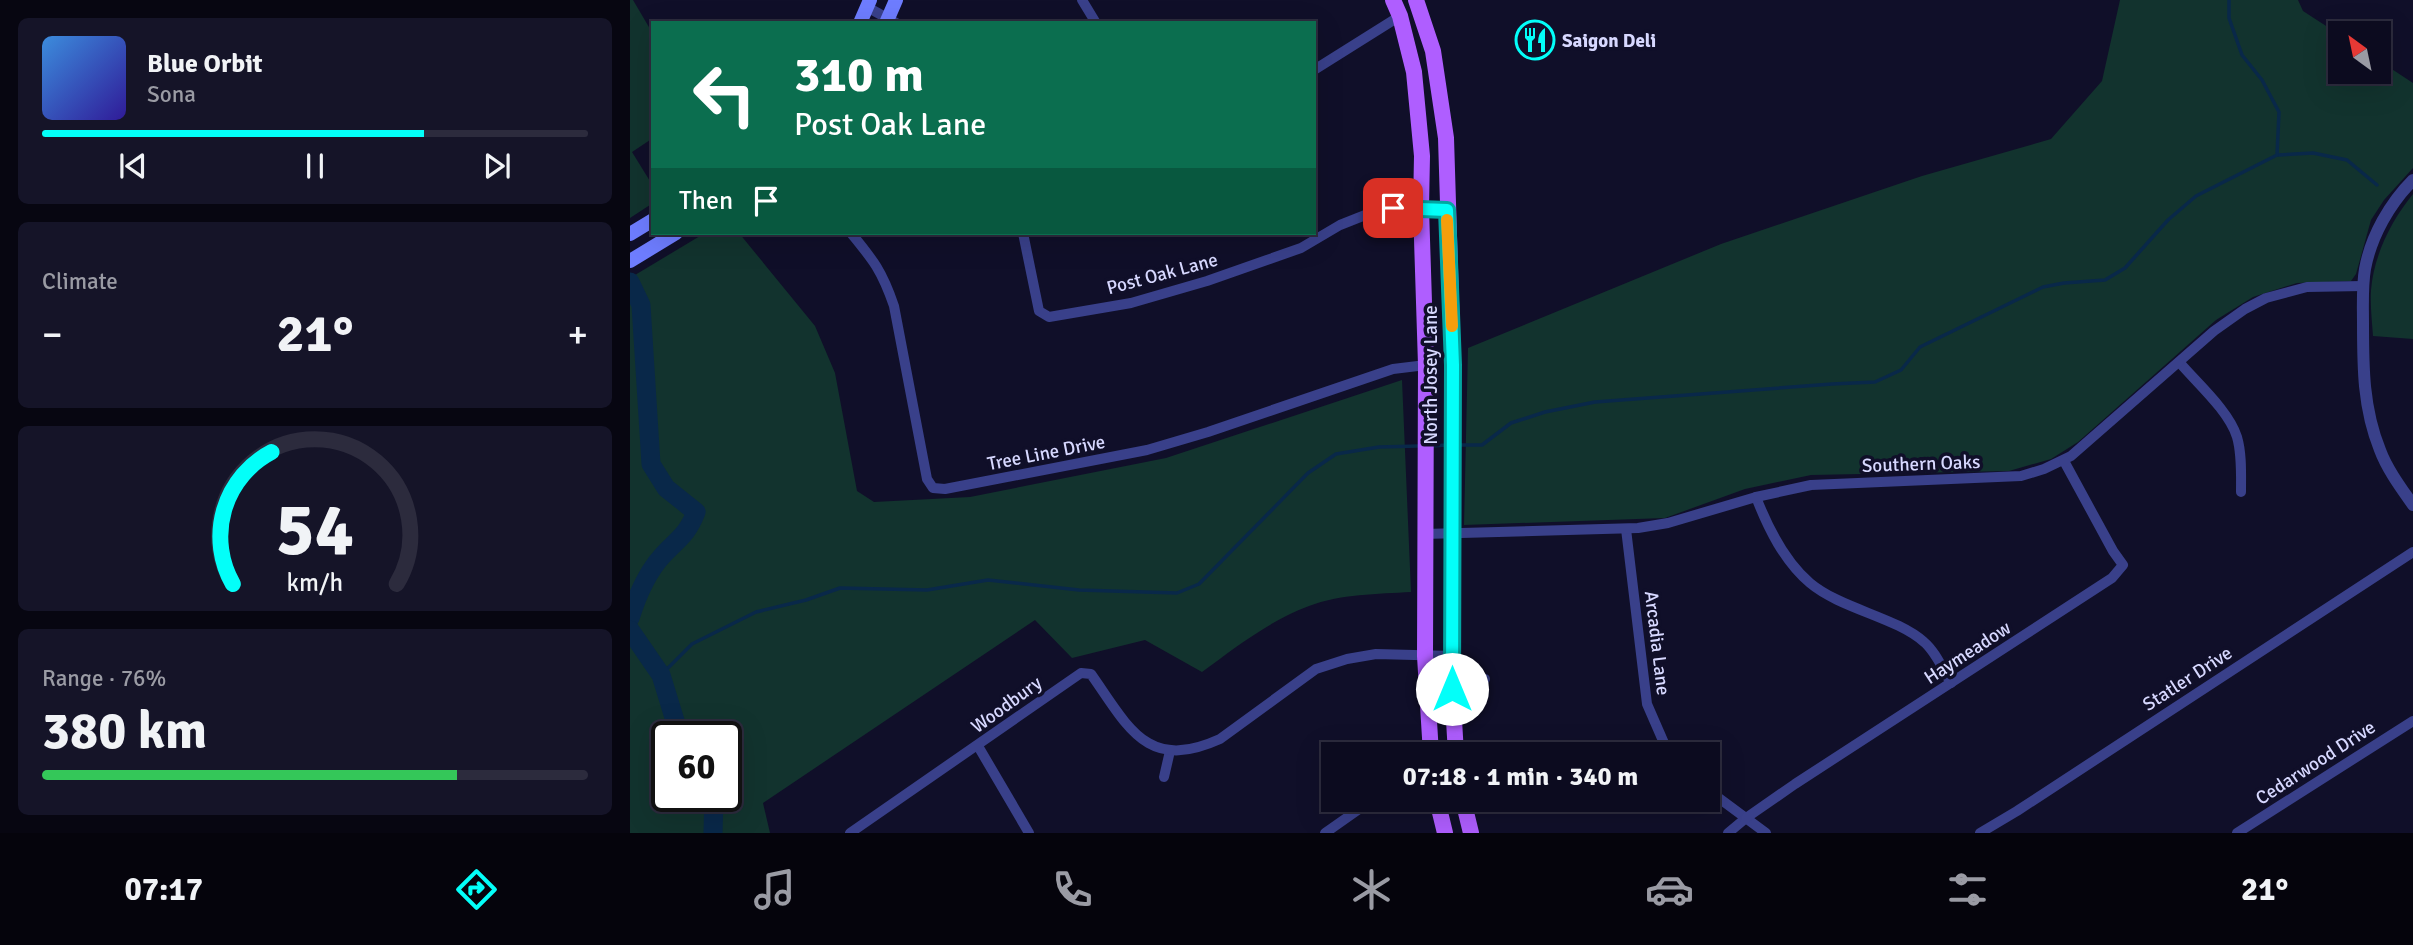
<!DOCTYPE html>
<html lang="en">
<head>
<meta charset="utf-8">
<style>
  body { margin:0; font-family:Signika,sans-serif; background:#151428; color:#f1f3f6; height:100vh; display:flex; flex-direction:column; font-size:26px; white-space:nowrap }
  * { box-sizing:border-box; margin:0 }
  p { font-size:23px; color:#9a9ba4 }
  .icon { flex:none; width:38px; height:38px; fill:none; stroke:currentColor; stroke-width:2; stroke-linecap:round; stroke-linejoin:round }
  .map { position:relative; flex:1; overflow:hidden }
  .drawer { display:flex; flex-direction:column; gap:18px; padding:18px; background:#070611; width:630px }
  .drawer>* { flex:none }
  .top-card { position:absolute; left:21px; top:21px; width:665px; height:214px; border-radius:0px; box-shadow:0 7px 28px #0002,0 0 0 2px #2c2b3d; background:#0b6e4f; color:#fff; overflow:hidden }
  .needle { width:46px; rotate:327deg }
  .tools { position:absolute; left:1698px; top:21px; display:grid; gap:14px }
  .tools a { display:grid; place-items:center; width:63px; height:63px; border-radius:0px; background:#0c0b1f; box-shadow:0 7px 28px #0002,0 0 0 2px #2c2b3d; font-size:35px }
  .speed { position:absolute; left:21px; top:721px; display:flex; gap:14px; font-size:35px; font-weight:700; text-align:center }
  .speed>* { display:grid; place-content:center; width:91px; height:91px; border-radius:50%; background:#0c0b1f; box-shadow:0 7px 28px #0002,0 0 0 2px #2c2b3d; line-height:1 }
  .speed .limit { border:4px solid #111; border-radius:10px; background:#fff; color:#111 }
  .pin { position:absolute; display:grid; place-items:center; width:60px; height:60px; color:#fff; margin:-30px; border-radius:14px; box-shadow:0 4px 10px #0006 }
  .me { position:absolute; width:77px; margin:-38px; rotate:0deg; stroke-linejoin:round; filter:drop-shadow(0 0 5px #0008) }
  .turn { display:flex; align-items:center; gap:24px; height:147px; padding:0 28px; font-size:32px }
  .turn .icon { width:91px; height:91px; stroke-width:2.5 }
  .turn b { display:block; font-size:49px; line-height:60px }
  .then { display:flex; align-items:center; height:66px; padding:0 28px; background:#0003; gap:14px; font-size:26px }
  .big { font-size:52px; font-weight:700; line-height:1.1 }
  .drawer .widget { flex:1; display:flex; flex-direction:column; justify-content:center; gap:10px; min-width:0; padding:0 24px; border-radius:10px; background:#151428 }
  .drawer .dial { align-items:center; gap:0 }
  .dial svg { height:182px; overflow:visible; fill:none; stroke:#2c2b3d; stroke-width:7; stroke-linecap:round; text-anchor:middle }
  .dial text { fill:#f1f3f6; stroke:none }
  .song { display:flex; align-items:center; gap:21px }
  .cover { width:84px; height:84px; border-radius:10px; background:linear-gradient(135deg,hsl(210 70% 55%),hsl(250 70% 35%)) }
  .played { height:7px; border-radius:4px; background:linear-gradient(90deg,#03fff9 70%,#2c2b3d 70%) }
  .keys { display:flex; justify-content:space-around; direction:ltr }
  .heat { display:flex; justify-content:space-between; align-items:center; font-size:38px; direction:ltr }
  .charge { height:10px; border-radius:5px; background:linear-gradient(90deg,#34c759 76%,#2c2b3d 0) }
  .trip { position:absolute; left:691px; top:742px; width:399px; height:70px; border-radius:0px; background:#0c0b1f; box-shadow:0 7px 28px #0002,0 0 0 2px #2c2b3d; font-weight:700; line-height:70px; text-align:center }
  .tab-bar { display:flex; height:112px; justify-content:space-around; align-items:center; background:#05040c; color:#9a9ba4 }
  .tab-bar .icon { width:49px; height:49px }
  .tab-bar .active { color:#03fff9 }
  .tab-bar b { font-size:32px; color:#f1f3f6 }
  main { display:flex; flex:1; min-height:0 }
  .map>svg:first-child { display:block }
</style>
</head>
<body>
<main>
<section class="drawer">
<div class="widget">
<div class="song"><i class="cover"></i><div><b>Blue Orbit</b><p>Sona</p></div></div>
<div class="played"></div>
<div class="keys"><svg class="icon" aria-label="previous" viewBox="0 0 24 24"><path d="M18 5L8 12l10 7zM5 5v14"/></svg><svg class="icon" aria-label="pause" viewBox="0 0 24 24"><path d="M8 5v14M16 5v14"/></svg><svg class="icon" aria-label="next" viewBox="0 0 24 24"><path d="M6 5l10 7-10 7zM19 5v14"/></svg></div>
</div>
<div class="widget"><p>Climate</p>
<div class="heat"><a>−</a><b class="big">21°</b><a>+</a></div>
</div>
<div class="widget dial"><svg viewBox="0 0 100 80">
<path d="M14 69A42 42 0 1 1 86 69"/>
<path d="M14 69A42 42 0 0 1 31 11" stroke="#03fff9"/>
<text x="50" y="56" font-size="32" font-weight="700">54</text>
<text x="50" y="72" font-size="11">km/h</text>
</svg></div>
<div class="widget"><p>Range · 76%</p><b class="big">380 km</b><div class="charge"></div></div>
</section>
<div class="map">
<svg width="1783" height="833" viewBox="0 0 1783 833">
  <rect width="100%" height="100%" fill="#100f29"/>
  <g fill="#12332e" fill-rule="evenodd">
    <path d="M 0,0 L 3,0 L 23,34 L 23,138 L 2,152 L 23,186 L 23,203 L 0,218 Z"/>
    <path d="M 1490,0 L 1668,0 L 1673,11 L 1710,35 L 1710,72 L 1748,72 L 1748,60 L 1783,83 L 1783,168 L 1754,200 L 1741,220 L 1726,274 L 1721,281 L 1667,283 L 1623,297 L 1586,320 L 1448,442 L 1421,459 L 1379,471 L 1181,475 L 1115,489 L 1035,518 L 834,525 L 838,348 L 1091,244 L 1292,176 L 1421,139 L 1472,81 Z"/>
    <path d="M 1783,194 L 1783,339 L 1743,336 C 1742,321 1740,305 1741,290 C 1744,255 1761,221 1783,194 Z"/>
    <path d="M 75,233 L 109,233 L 185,326 L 205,373 L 227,491 L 244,502 L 340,497 L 536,458 L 772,380 L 781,592 C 748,594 710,594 679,606 C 639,621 606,647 572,672 L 515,640 L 442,658 L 405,620 L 133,803 L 140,833 L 0,833 L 0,278 ZM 37,737 L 96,737 L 96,796 L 37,796 Z"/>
  </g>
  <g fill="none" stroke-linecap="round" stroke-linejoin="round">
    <g stroke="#092849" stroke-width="3.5">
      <path d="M 1648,155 L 1683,153 L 1717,160 L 1747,185"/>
      <path d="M 828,445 L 852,445 L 881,423 L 915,412 L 965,402 L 1202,384 L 1245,382 L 1271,370 L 1290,347 L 1413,287 L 1434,283 L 1475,280 L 1495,268 L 1538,220 L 1566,196 L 1647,155 L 1649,112 L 1632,80 L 1612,55 L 1599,18 L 1599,0"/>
      <path d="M 801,446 L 817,445"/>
      <path d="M 31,675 L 62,644 L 126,612 L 176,600 L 210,588 L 297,590 L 358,580 L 449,590 L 547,593 L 569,584 L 678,473 L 706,454 L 749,447 L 789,446"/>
    </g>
    <g stroke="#092849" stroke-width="19">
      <path d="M 0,282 L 11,305 L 21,464 L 36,488 L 66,512 C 57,535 49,538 33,555 C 17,572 7,596 0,618"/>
      <path d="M 0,630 L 31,675 L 50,737"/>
      <path d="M 83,833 L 84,796"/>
    </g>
    <g stroke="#39408a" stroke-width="10">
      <path d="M 452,0 L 466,23"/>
      <path d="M 237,7 L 266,23"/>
      <path d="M 684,70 L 770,16"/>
      <path d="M 221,233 C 244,261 252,271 264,306 L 297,479 L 303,488 L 315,489 L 517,450 L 578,432 L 763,369 L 796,365"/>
      <path d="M 393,233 L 409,311 L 419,317 L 501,303 L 577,281 L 671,248 L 710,225 L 753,208 L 817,210"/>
      <path d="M 1550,363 C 1567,383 1599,411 1607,437 C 1612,454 1611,474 1611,492"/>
      <path d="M 1126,497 C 1138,528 1154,561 1180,583 C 1211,609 1266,617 1294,642 C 1306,652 1313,670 1321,683"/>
      <path d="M 996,529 L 1017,704 L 1034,743 L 1043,754"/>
      <path d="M 794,534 L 1008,528 L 1038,523 L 1126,497 L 1181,485 L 1391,476 L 1414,469 L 1441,456 L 1584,331 L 1615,309 L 1636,298 L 1677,287 L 1733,286"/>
      <path d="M 822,686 L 855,679"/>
      <path d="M 348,746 L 399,833"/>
      <path d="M 534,777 L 540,751"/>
      <path d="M 1078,790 L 1136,833"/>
      <path d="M 220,833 L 451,673 L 461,674 C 499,728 517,772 590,739 L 686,669 L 717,659 L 746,654 L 822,656"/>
      <path d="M 695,833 L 742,800"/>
      <path d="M 1098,833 L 1116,818 L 1165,784 L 1482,578 L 1493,565 L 1483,551 L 1434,461"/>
      <path d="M 1350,833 L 1387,811 L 1783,552"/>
      <path d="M 1607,833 L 1783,721"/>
    </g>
    <path stroke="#39408a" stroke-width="12" d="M 1783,180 C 1760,203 1741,236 1735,269 C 1732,286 1733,305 1733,323 C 1733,367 1733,408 1750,450 C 1757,469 1771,488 1783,505"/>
    <g stroke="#6e7dff" stroke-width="14">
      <path d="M 230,23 L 240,0"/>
      <path d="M 256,23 L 266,0"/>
      <path d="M 0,234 L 23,220"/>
      <path d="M 0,261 L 46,233"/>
    </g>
    <g stroke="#af5eff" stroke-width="16">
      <path d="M 763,0 L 770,16 L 784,72 L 792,156 L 791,208 L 796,365 L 795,656 L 801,754"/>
      <path d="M 786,0 L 803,51 L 816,138 L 823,365 L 822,686 L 826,754"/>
      <path d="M 807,800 L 815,833"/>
      <path d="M 833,800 L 841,833"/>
    </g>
  </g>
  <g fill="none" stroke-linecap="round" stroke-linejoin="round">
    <defs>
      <path id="route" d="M 763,208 L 817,210 L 823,365 L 822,689"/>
    </defs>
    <use href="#route" stroke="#02a6a2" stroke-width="18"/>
    <use href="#route" stroke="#03fff9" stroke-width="12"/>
    <path stroke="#f59e0b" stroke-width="12" d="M 817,220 L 822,326"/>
  </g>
  <defs>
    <symbol id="restaurant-ring" viewBox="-11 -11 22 22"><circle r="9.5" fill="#100f29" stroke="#03fff9" stroke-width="1.5"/><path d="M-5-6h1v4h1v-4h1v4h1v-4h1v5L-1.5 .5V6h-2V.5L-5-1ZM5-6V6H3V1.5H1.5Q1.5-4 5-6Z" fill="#03fff9"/></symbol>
  </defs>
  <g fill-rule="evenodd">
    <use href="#restaurant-ring" x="883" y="18" width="44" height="44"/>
  </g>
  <g text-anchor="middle" stroke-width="7" stroke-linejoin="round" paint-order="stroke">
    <g font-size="19" font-weight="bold" fill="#d7d8ff" stroke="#100f29" text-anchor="start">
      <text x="932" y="47">Saigon Deli</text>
    </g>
    <g font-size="19" fill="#d7d8ff" stroke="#100f29">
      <text transform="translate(532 273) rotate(-15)" y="7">Post Oak Lane</text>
      <text transform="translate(800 375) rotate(-90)" y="7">North Josey Lane</text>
      <text transform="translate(416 452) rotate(-11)" y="7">Tree Line Drive</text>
      <text transform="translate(1291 463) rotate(-2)" y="7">Southern Oaks</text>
      <text transform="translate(1028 643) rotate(83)" y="7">Arcadia Lane</text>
      <text transform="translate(1337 652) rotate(-33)" y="7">Haymeadow</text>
      <text transform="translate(1557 678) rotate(-33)" y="7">Statler Drive</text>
      <text transform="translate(376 704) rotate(-36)" y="7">Woodbury</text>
      <text transform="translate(1685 762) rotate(-33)" y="7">Cedarwood Drive</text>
    </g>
  </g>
</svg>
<div class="tools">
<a><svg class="needle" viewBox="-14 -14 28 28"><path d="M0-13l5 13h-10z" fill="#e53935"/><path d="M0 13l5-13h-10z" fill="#9a9ba4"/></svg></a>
</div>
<div class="speed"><div class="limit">60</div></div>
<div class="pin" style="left:763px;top:208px;background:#d93025"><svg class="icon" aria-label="arrive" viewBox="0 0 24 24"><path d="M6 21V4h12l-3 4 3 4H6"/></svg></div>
<svg class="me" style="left:822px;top:689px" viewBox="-20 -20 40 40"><circle r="19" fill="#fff"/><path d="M0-13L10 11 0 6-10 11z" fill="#03fff9"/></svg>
<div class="trip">07:18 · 1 min · 340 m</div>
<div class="top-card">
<div class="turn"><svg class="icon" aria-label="left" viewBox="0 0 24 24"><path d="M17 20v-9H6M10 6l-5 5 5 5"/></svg><div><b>310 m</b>Post Oak Lane</div></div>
<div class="then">Then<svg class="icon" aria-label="arrive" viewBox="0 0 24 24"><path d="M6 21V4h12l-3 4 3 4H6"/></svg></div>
</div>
</div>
</main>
<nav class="tab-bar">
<b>07:17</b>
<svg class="icon active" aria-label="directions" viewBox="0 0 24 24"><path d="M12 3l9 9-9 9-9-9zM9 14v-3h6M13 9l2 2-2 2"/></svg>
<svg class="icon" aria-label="music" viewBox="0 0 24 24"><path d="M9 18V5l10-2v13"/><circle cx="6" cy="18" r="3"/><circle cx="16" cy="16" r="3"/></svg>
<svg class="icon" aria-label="phone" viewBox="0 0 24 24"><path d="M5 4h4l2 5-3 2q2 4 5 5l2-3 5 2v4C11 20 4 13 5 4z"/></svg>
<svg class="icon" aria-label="climate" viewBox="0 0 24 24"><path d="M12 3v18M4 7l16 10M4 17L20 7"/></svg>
<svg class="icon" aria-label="car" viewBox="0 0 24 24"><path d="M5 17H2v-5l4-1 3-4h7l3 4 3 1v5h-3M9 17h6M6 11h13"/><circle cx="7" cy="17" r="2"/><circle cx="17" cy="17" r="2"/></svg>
<svg class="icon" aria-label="filters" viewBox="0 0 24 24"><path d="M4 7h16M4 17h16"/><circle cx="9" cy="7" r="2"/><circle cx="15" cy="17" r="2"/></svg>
<b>21°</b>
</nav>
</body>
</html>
